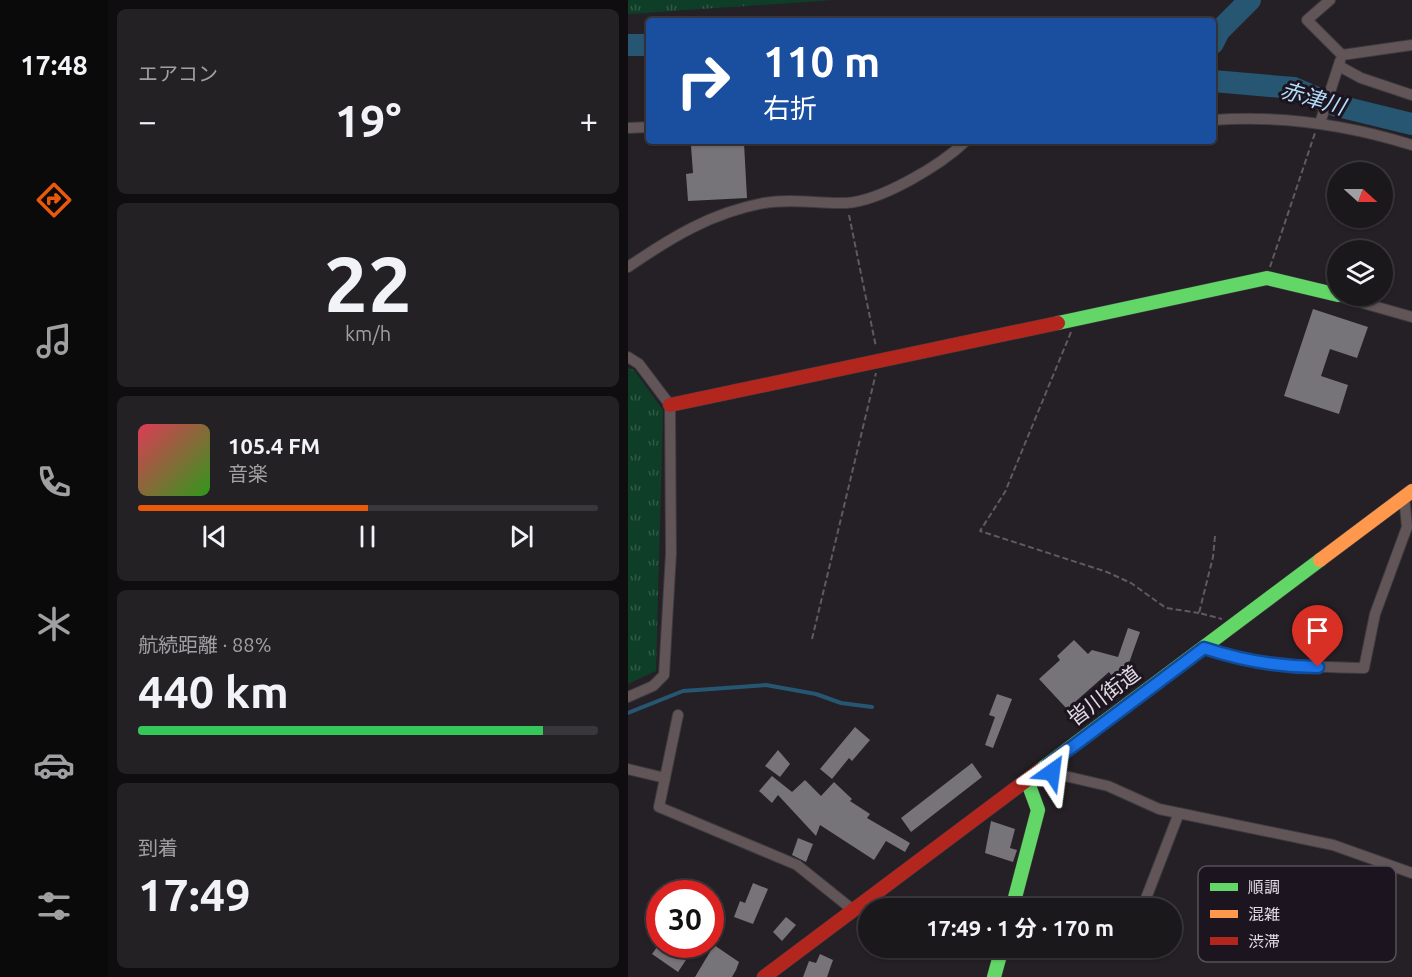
<!DOCTYPE html>
<html lang="ja">
<head>
<meta charset="utf-8">
<style>
  body { margin:0; font-family:Ubuntu,"Noto Sans JP",sans-serif; background:#242125; color:#f1f3f6; height:100vh; display:flex; flex-direction:column; font-size:22px; white-space:nowrap }
  * { box-sizing:border-box; margin:0 }
  p { font-size:20px; color:#a0a0a3 }
  .icon { flex:none; width:33px; height:33px; fill:none; stroke:currentColor; stroke-width:2; stroke-linecap:round; stroke-linejoin:round }
  .map { position:relative; flex:1; overflow:hidden }
  .drawer { display:flex; flex-direction:column; gap:9px; padding:9px; background:#0f0d0f; width:520px }
  .drawer>* { flex:none }
  .top-card { position:absolute; left:18px; top:18px; width:570px; height:126px; border-radius:6px; box-shadow:0 2px 4px #0004,0 0 0 2px #39373b; background:#1a4fa0; color:#fff; overflow:hidden }
  .needle { width:39px; rotate:111deg }
  .fabs { position:absolute; left:699px; top:162px; display:grid; gap:12px }
  .fabs a { display:grid; place-items:center; width:66px; height:66px; border-radius:50%; background:#1b181c; box-shadow:0 2px 4px #0004,0 0 0 2px #39373b; font-size:30px }
  .speed { position:absolute; left:18px; top:880px; display:flex; gap:12px; font-size:30px; font-weight:700; text-align:center }
  .speed>* { display:grid; place-content:center; width:78px; height:78px; border-radius:50%; background:#1b181c; box-shadow:0 2px 4px #0004,0 0 0 2px #39373b; line-height:1 }
  .speed .limit { border:9px solid #d22; background:#fff; color:#111 }
  .pin { position:absolute; display:grid; place-items:center; width:51px; height:51px; color:#fff; margin:-62px -26px; border-radius:50% 50% 50% 0; rotate:-45deg; box-shadow:0 0 6px #0007 }
  .pin .icon { rotate:45deg }
  .me { position:absolute; width:66px; margin:-33px; rotate:31deg; stroke-linejoin:round; filter:drop-shadow(0 0 4px #0008) }
  .turn { display:flex; align-items:center; gap:21px; height:126px; padding:0 18px; font-size:27px }
  .turn .icon { width:78px; height:78px; stroke-width:2.5 }
  .turn b { display:block; font-size:42px; line-height:51px }
  .big { font-size:45px; font-weight:700; line-height:1.1 }
  .drawer .tile { flex:1; display:flex; flex-direction:column; justify-content:center; gap:9px; min-width:0; padding:0 21px; border-radius:9px; background:#242125 }
  .drawer .dial { align-items:center; gap:0 }
  .dial b { font-size:78px; line-height:1 }
  .song { display:flex; align-items:center; gap:18px }
  .cover { width:72px; height:72px; border-radius:9px; background:linear-gradient(135deg,hsl(350 70% 55%),hsl(110 70% 35%)) }
  .played { height:6px; border-radius:3px; background:linear-gradient(90deg,#ea580c 50%,#39373b 50%) }
  .keys { display:flex; justify-content:space-around; direction:ltr }
  .heat { display:flex; justify-content:space-between; align-items:center; font-size:33px; direction:ltr }
  .charge { height:9px; border-radius:4px; background:linear-gradient(90deg,#34c759 88%,#39373b 0) }
  .trip { position:absolute; left:230px; top:898px; width:324px; height:60px; border-radius:30px; background:#1b181c; box-shadow:0 2px 4px #0004,0 0 0 2px #39373b; font-weight:700; line-height:60px; text-align:center }
  main { display:flex; flex:1; min-height:0 }
  .menu { display:flex; flex-direction:column; width:108px; justify-content:space-around; align-items:center; background:#0b0a0b; color:#a0a0a3 }
  .menu .icon { width:42px; height:42px }
  .menu .active { color:#ea580c }
  .menu b { font-size:27px; color:#f1f3f6 }
  .map>svg:first-child { display:block }
</style>
</head>
<body>
<main>
<nav class="menu">
<b>17:48</b>
<svg class="icon active" aria-label="directions" viewBox="0 0 24 24"><path d="M12 3l9 9-9 9-9-9zM9 14v-3h6M13 9l2 2-2 2"/></svg>
<svg class="icon" aria-label="music" viewBox="0 0 24 24"><path d="M9 18V5l10-2v13"/><circle cx="6" cy="18" r="3"/><circle cx="16" cy="16" r="3"/></svg>
<svg class="icon" aria-label="phone" viewBox="0 0 24 24"><path d="M5 4h4l2 5-3 2q2 4 5 5l2-3 5 2v4C11 20 4 13 5 4z"/></svg>
<svg class="icon" aria-label="climate" viewBox="0 0 24 24"><path d="M12 3v18M4 7l16 10M4 17L20 7"/></svg>
<svg class="icon" aria-label="car" viewBox="0 0 24 24"><path d="M5 17H2v-5l4-1 3-4h7l3 4 3 1v5h-3M9 17h6M6 11h13"/><circle cx="7" cy="17" r="2"/><circle cx="17" cy="17" r="2"/></svg>
<svg class="icon" aria-label="filters" viewBox="0 0 24 24"><path d="M4 7h16M4 17h16"/><circle cx="9" cy="7" r="2"/><circle cx="15" cy="17" r="2"/></svg>
</nav>
<section class="drawer">
<div class="tile"><p>エアコン</p>
<div class="heat"><a>−</a><b class="big">19°</b><a>+</a></div>
</div>
<div class="tile dial"><b>22</b><p>km/h</p></div>
<div class="tile">
<div class="song"><i class="cover"></i><div><b>105.4 FM</b><p>音楽</p></div></div>
<div class="played"></div>
<div class="keys"><svg class="icon" aria-label="previous" viewBox="0 0 24 24"><path d="M18 5L8 12l10 7zM5 5v14"/></svg><svg class="icon" aria-label="pause" viewBox="0 0 24 24"><path d="M8 5v14M16 5v14"/></svg><svg class="icon" aria-label="next" viewBox="0 0 24 24"><path d="M6 5l10 7-10 7zM19 5v14"/></svg></div>
</div>
<div class="tile"><p>航続距離 · 88%</p><b class="big">440 km</b><div class="charge"></div></div>
<div class="tile"><p>到着</p><b class="big">17:49</b></div>
</section>
<div class="map">
<svg width="784" height="977" viewBox="0 0 784 977">
  <defs>
    <pattern id="park-tufts" width="24" height="20" patternUnits="userSpaceOnUse" patternTransform="scale(1.5)"><rect width="24" height="20" fill="#0e3e27"/><path d="M3 7l-1-3M5 7V3M7 7l1-3M15 17l-1-3M17 17v-4M19 17l1-3" fill="none" stroke="#315946"/></pattern>
  </defs>
  <rect width="100%" height="100%" fill="#242025"/>
  <g fill="url(#park-tufts)">
    <path d="M 0,0 L 207,0 L 0,14 Z"/>
    <path d="M 0,368 L 6,370 L 35,410 L 28,671 L 0,684 Z"/>
  </g>
  <g fill="none" stroke-linecap="round" stroke-linejoin="round">
    <path stroke="#265671" stroke-width="4" d="M 0,713 L 55,691 L 138,685 L 188,694 L 213,703 L 244,707"/>
    <g stroke="#265671" stroke-width="22">
      <path d="M 585,43 L 591,31 L 622,0"/>
      <path d="M 0,45 L 21,45"/>
      <path d="M 585,81 L 666,88 L 706,105 L 784,124"/>
    </g>
  </g>
  <g fill="#767379">
    <path d="M 116,143 L 119,198 L 60,201 L 58,174 L 65,173 L 63,146 Z"/>
    <path d="M 685,309 L 740,327 L 729,358 L 702,349 L 693,376 L 720,385 L 711,414 L 656,396 Z"/>
    <path d="M 500,628 L 512,632 L 501,663 L 510,675 L 492,688 L 481,672 L 439,709 L 411,679 L 432,660 L 429,656 L 446,640 L 460,654 L 464,650 L 490,657 Z"/>
    <path d="M 369,694 L 384,699 L 365,748 L 357,745 L 367,717 L 361,715 Z"/>
    <path d="M 227,727 L 242,740 L 224,761 L 221,758 L 204,779 L 192,769 Z"/>
    <path d="M 150,750 L 162,764 L 152,777 L 137,766 Z"/>
    <path d="M 344,763 L 354,777 L 283,832 L 273,818 Z"/>
    <path d="M 144,776 L 164,792 L 177,780 L 193,796 L 206,782 L 224,799 L 222,801 L 242,814 L 239,818 L 282,843 L 277,852 L 258,841 L 246,860 L 192,825 L 188,836 L 150,795 L 144,803 L 131,791 Z"/>
    <path d="M 363,821 L 387,829 L 382,848 L 389,850 L 385,862 L 357,853 Z"/>
    <path d="M 170,838 L 185,844 L 178,862 L 164,855 Z"/>
    <path d="M 125,883 L 140,889 L 125,924 L 106,917 L 112,901 L 117,903 Z"/>
    <path d="M 158,917 L 168,925 L 154,941 L 145,932 Z"/>
    <path d="M 32,943 L 58,960 L 50,972 L 24,954 Z"/>
    <path d="M 86,945 L 111,962 L 108,970 L 104,977 L 67,977 Z"/>
    <path d="M 192,954 L 205,960 L 199,977 L 175,977 L 181,961 L 188,963 Z"/>
  </g>
  <g fill="none" stroke-linecap="round" stroke-linejoin="round">
    <defs>
      <g id="street">
        <path d="M 702,0 L 679,20 L 714,55 L 784,45"/>
        <path d="M 711,66 L 733,78 L 784,95"/>
        <path d="M 585,120 C 652,115 720,125 784,145"/>
        <path d="M 692,123 L 712,61"/>
        <path d="M 0,128 L 21,127"/>
        <path d="M 0,267 C 44,237 83,213 136,203 C 163,198 191,204 218,203 C 253,201 313,165 338,141"/>
        <path d="M 710,296 L 784,317"/>
        <path d="M 0,357 L 11,364 L 42,405 L 43,553 L 36,675 L 25,686 L 0,697"/>
        <path d="M 576,648 C 628,665 682,667 736,668 L 747,614 L 779,527 L 776,496"/>
        <path d="M 50,715 L 31,807 L 169,865 L 225,910"/>
        <path d="M 420,765 L 424,773 L 480,786 L 531,809 L 705,845 L 784,873"/>
        <path d="M 0,769 L 37,778"/>
        <path d="M 515,906 L 551,813"/>
      </g>
      <g id="fast">
        <path d="M 430,323 L 639,278 L 710,295"/>
        <path d="M 412,770 L 692,560"/>
        <path d="M 384,909 L 410,810 L 399,780"/>
        <path d="M 366,977 L 374,948"/>
      </g>
      <path id="slow" d="M 692,560 L 784,491"/>
      <g id="jam">
        <path d="M 42,405 L 430,323"/>
        <path d="M 136,977 L 412,770"/>
      </g>
    </defs>
    <use href="#street" stroke="#3d3b3f" stroke-width="12"/>
    <use href="#fast" stroke="#3d3b3f" stroke-width="15"/>
    <use href="#slow" stroke="#3d3b3f" stroke-width="15"/>
    <use href="#jam" stroke="#3d3b3f" stroke-width="15"/>
    <g stroke="#62595c" stroke-width="2" stroke-dasharray="6 3" stroke-linecap="butt">
      <path d="M 221,215 L 248,347"/>
      <path d="M 642,267 L 687,133"/>
      <path d="M 443,332 L 377,492 L 352,531 L 479,572 L 503,583 L 538,608 L 571,613"/>
      <path d="M 587,536 L 585,557 L 571,613 L 594,619"/>
      <path d="M 184,639 L 248,373"/>
    </g>
    <use href="#street" stroke="#615557" stroke-width="10"/>
    <use href="#fast" stroke="#63d668" stroke-width="14"/>
    <use href="#slow" stroke="#ff974d" stroke-width="14"/>
    <use href="#jam" stroke="#b3261e" stroke-width="14"/>
  </g>
  <g fill="none" stroke-linecap="round" stroke-linejoin="round">
    <defs>
      <path id="route" d="M 424,772 L 420,765 L 576,648 C 612,660 652,667 690,667"/>
    </defs>
    <use href="#route" stroke="#114b97" stroke-width="15"/>
    <use href="#route" stroke="#1a73e8" stroke-width="10"/>
  </g>
  <g text-anchor="middle" stroke-width="6" stroke-linejoin="round" paint-order="stroke">
    <g font-size="21" fill="#e0dae2" stroke="#1c141f">
      <text transform="translate(476 696) rotate(-37)" y="7">皆川街道</text>
    </g>
    <g font-size="22" font-style="italic" fill="#b1ddfa" stroke="#1c141f">
      <text transform="translate(685 98) rotate(16)" y="8">赤津川</text>
    </g>
  </g>
  <rect x="570" y="866" width="198" height="96" rx="9" fill="#1c141f" stroke="#574f5a" stroke-width="1.5"/>
  <rect x="582" y="883" width="28" height="8" fill="#63d668"/>
  <rect x="582" y="910" width="28" height="8" fill="#ff974d"/>
  <rect x="582" y="937" width="28" height="8" fill="#b3261e"/>
  <g font-size="16" fill="#e0dae2">
    <text x="620" y="893">順調</text>
    <text x="620" y="920">混雑</text>
    <text x="620" y="947">渋滞</text>
  </g>
</svg>
<div class="fabs">
<a><svg class="needle" viewBox="-14 -14 28 28"><path d="M0-13l5 13h-10z" fill="#e53935"/><path d="M0 13l5-13h-10z" fill="#a0a0a3"/></svg></a>
<a><svg class="icon" aria-label="layers" viewBox="0 0 24 24"><path d="M12 4l9 5-9 5-9-5zM3 14l9 5 9-5"/></svg></a>
</div>
<div class="speed"><div class="limit">30</div></div>
<div class="pin" style="left:690px;top:667px;background:#d93025"><svg class="icon" aria-label="arrive" viewBox="0 0 24 24"><path d="M6 21V4h12l-3 4 3 4H6"/></svg></div>
<svg class="me" style="left:424px;top:772px" viewBox="-20 -20 40 40"><path d="M0-17L14 15 0 8-14 15z" fill="#1a73e8" stroke="#fff" stroke-width="4"/></svg>
<div class="trip">17:49 · 1 分 · 170 m</div>
<div class="top-card">
<div class="turn"><svg class="icon" aria-label="right" viewBox="0 0 24 24"><path d="M7 20v-9h11M14 6l5 5-5 5"/></svg><div><b>110 m</b>右折</div></div>
</div>
</div>
</main>
</body>
</html>
